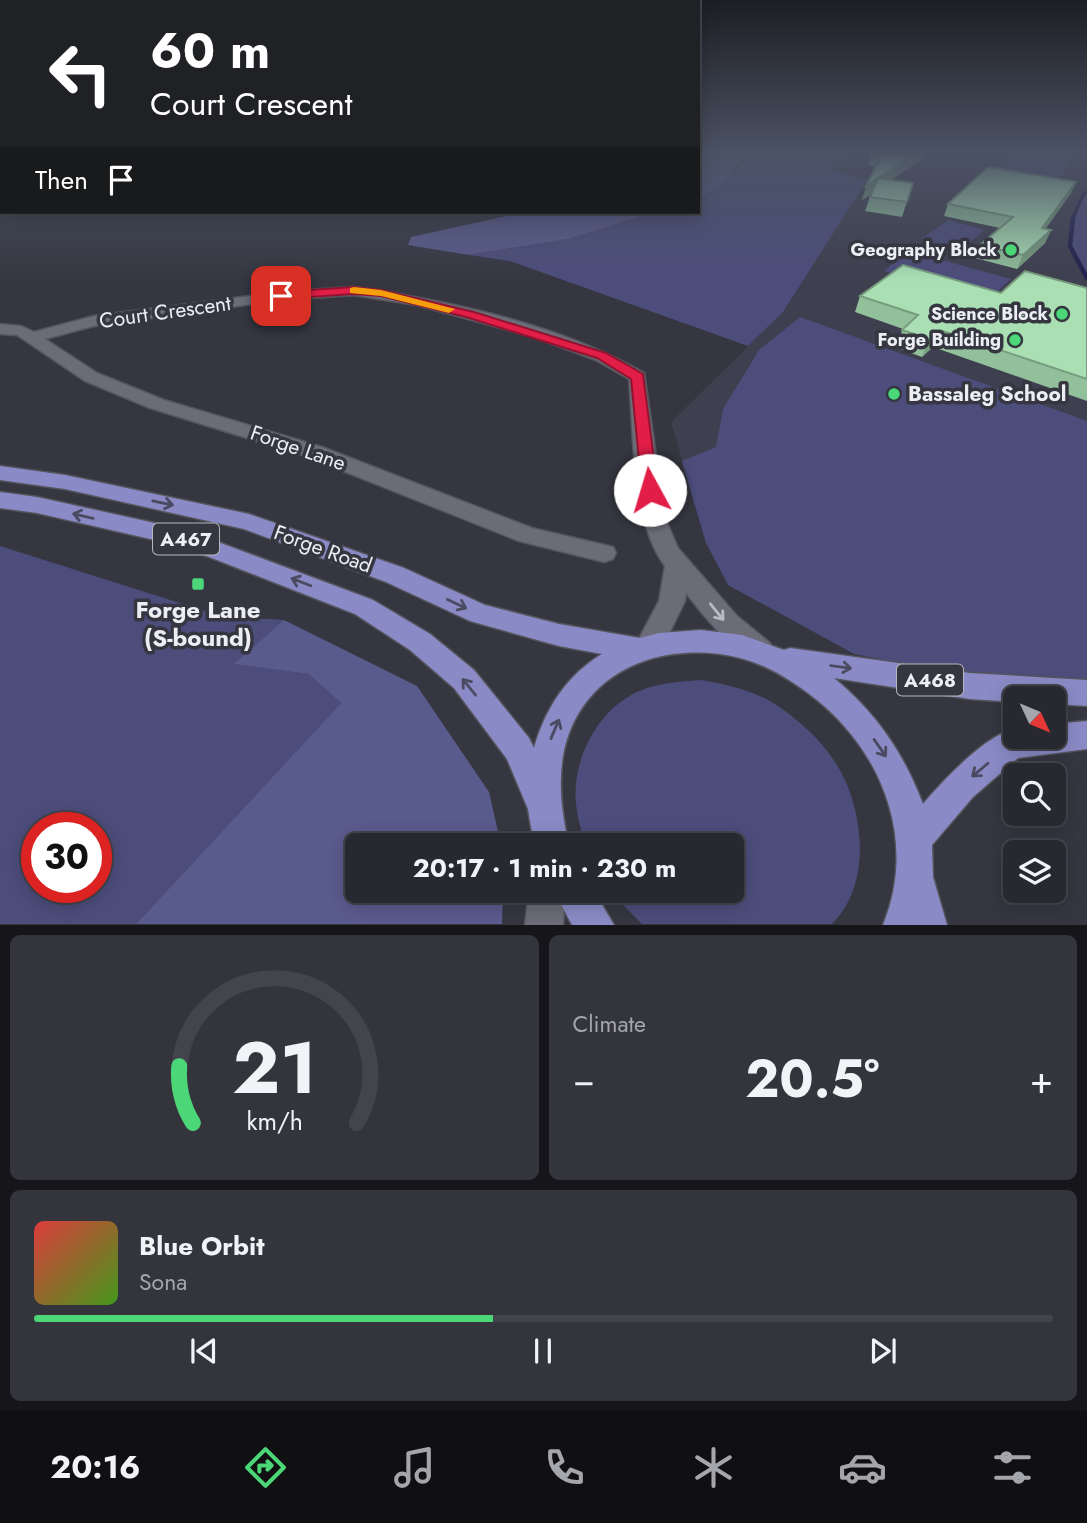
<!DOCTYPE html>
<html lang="en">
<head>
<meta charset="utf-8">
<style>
  body { margin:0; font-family:Jost,sans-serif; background:#34343c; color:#f1f3f6; height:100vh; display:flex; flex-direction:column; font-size:26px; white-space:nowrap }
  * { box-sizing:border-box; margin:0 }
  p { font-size:23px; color:#a5a6ab }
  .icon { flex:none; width:38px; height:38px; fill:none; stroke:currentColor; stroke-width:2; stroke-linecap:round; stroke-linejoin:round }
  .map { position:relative; height:925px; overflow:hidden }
  .side { display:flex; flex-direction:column; gap:10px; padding:10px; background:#16161a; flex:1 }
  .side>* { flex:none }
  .hud { position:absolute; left:0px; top:0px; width:700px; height:214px; box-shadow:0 4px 18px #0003,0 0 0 2px #44444c; background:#202124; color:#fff; overflow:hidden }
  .needle { width:46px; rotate:134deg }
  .tools { position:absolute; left:1003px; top:686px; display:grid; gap:14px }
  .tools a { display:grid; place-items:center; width:63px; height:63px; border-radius:10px; background:#282830; box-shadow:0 4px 18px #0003,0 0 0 2px #44444c; font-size:35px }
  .speed { position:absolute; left:21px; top:812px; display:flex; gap:14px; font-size:35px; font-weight:700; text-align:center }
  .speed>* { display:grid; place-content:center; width:91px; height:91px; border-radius:50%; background:#282830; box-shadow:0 4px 18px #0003,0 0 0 2px #44444c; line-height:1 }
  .speed .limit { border:10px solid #d22; background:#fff; color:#111 }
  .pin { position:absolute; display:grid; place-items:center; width:60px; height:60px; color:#fff; margin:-30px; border-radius:14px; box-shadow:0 4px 10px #0006 }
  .me { position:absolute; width:77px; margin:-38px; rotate:354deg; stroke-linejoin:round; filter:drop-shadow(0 0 5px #0008) }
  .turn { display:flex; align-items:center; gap:24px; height:147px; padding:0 35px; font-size:32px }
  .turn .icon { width:91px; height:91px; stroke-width:2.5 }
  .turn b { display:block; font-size:49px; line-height:60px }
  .then { display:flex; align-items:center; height:66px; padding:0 35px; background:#0003; gap:14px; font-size:26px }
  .big { font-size:52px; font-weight:700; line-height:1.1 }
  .side .widget { flex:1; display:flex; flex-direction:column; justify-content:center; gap:10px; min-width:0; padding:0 24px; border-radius:10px; background:#34343c }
  .side .dial { align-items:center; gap:0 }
  .dial svg { height:182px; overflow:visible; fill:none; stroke:#44444c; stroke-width:7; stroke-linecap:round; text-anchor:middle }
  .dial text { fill:#f1f3f6; stroke:none }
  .song { display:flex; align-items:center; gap:21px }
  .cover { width:84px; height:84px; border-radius:10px; background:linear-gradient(135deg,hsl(0 70% 55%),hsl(100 70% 35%)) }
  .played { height:7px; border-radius:4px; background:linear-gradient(90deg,#4bd677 45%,#44444c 45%) }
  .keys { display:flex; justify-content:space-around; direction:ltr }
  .heat { display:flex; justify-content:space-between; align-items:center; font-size:38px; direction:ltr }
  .side .tiles { flex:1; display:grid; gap:10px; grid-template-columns:1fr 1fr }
  .widget:last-child { grid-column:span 2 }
  .trip { position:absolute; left:345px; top:833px; width:399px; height:70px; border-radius:10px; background:#282830; box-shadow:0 4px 18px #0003,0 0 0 2px #44444c; font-weight:700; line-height:70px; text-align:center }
  .tabs { display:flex; height:112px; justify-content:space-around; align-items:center; background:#101013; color:#a5a6ab }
  .tabs .icon { width:49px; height:49px }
  .tabs .on { color:#4bd677 }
  .tabs b { font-size:32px; color:#f1f3f6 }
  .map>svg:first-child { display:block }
</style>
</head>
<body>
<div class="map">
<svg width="1087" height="925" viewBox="0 0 1087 925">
  <rect width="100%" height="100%" fill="#353640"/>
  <path fill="#3e3f4f" d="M 857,152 L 1087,152 L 1087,617 L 706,543 L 671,422 L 783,312 L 867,180 L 830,171 Z"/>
  <g fill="#4c4d7b" fill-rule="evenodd">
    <path d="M 749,152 L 857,152 L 831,170 L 867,180 L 783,312 L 748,346 L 510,261 L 469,255 L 567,239 L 655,212 L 698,212 L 698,200 L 738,167 Z"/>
    <path d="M 1013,152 L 1078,152 L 1053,187 L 990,176 Z"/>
    <path d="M 1087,192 L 1087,278 C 1063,242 1065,233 1083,195 Z"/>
    <path d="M 948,220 L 985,230 L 960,250 L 921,239 Z"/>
    <path d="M 909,251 L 1011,279 L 987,301 L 884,271 Z"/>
    <path d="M 800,317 L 1087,421 L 1087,683 L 964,676 L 854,654 L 728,585 L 706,543 L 682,461 L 716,447 L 723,409 L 759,350 Z"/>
    <path d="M 0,546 L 221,616 L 284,620 L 235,664 L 310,674 L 341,703 L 136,924 L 0,924 ZM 37,828 L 96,828 L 96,887 L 37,887 Z"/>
    <path d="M 701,680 C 729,685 757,691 781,708 C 805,725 829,748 842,774 C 865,819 870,887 832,924 L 642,924 L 609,891 L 732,891 L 732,845 L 584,845 C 582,831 577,817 576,803 C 572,764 594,717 628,697 C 650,683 676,682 701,680 Z"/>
  </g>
  <g fill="#5a5b8d">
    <path d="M 698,152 L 749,152 L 723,182 L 698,200 Z"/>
    <path d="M 525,212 L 655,212 L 568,239 L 469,255 L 408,245 L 411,237 Z"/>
    <path d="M 284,620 L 417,686 L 489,792 L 501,845 L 357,845 L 357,891 L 503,891 L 502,924 L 136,924 L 341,703 L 309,674 L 234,664 Z"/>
  </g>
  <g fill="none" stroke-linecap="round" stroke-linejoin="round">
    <path stroke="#22204d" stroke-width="3.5" d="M 1072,220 L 1083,195 L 1087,192"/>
    <path stroke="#22204d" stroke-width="4.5" d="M 1073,218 L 1070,246 L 1087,278"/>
    <defs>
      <path id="street" d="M 353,287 C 450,301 559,324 644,373 L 665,518 L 678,548 L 737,616 L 770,643 L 774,651 L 770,659 C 768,660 761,663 759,662 C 740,661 698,609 686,593 L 685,601 L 659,654 L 649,658 L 639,654 L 635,646 L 659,601 L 665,566 C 631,521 634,435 629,379 L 596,360 L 534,337 L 417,305 L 353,295 L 281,300 L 94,326 L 45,339 L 97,373 L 164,400 L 322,447 L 532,528 L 613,547 L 616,553 L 613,559 L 604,562 L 519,541 L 308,457 L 150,408 L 85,381 L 17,335 L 0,334 L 0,324 L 21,326 L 34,332 L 94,316 L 281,292 Z"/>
      <path id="secondary" d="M 529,891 L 565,891 L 563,925 L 525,925 Z"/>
      <g id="primary">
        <path d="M 0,466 L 65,475 L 249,514 L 404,568 L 485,605 L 559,624 L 640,638 L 659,633 L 701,630 L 742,635 L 784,650 L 790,648 L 970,673 L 1087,680 L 1087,706 L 1054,704 L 1054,698 L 1015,698 L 1015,702 L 970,699 L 834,678 C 877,714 903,752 923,804 C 942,782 986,734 1015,729 L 1015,737 L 1054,737 L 1054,724 L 1087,721 L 1087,749 L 1018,758 L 973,797 L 932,845 L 933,877 L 947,925 L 883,925 C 916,845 886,760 823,705 C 799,685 771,666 740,658 C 663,639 579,670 563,756 C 558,786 562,815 569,845 L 534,845 L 528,809 L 507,759 L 454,688 L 410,650 L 355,614 L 181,546 L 37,513 L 0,508 L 0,492 L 37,497 L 186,530 L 373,600 L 430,634 L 474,670 L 529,738 L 534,748 C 545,709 567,675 602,654 L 559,646 L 470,621 L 386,582 L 244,529 L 65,489 L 0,480 Z"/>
        <path d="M 554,891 L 594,891 L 614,925 L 572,925 Z"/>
      </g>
    </defs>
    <use href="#street" stroke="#53545c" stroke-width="3"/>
    <use href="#secondary" stroke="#53545c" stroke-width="3"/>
    <use href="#primary" stroke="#53545c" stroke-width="3"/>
    <use href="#street" fill="#6b6c77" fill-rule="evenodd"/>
    <use href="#secondary" fill="#6b6c77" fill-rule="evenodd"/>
    <use href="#primary" fill="#8a8bc6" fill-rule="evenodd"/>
  </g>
  <g fill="#92c09b">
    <path d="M 872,152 L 932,152 L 891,180 L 913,183 L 902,217 L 865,211 L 871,194 L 862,200 L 876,167 L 869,165 Z"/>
    <path d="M 1076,182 L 1071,193 L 1045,229 L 1051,230 L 1045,243 L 1017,269 L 975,258 L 980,245 L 1000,228 L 944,216 L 948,204 Z"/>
    <path d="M 1087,288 L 1087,401 L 933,347 L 922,357 L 895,347 L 903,329 L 855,312 L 860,296 L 1001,293 Z"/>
  </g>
  <g fill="#779c7e">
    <path d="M 918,152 L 932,152 L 862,200 L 866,186 Z"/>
    <path d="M 1076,182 L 1071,193 L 1037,241 L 1042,228 Z"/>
    <path d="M 1051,230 L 1045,243 L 1017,269 L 1023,255 Z"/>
    <path d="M 940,330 L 933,347 L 922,357 L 929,339 Z"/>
  </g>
  <g fill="#aadfb4" stroke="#779c7e" stroke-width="2">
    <path d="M 872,152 L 918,152 L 866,186 L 882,154 Z"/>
    <path d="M 988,167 L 1076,182 L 1042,228 L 1051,230 L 1023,255 L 980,245 L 1013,217 L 948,204 Z"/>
    <path d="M 878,178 L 913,183 L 907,202 L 870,197 Z"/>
    <path d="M 903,265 L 1001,293 L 1025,271 L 1087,288 L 1087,379 L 940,330 L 929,339 L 902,330 L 918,315 L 860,296 Z"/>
  </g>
  <defs><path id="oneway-shaft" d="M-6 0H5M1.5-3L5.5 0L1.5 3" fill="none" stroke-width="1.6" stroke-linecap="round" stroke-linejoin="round" transform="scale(1.75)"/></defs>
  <g stroke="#4a4b62">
    <use href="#oneway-shaft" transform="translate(163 503) rotate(12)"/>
    <use href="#oneway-shaft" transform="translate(83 516) rotate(-167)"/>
    <use href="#oneway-shaft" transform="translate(301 582) rotate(-159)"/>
    <use href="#oneway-shaft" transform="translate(457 604) rotate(25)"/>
    <use href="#oneway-shaft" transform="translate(841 667) rotate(8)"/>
    <use href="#oneway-shaft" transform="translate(469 687) rotate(-129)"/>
    <use href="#oneway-shaft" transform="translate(555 729) rotate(-67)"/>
    <use href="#oneway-shaft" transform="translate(880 748) rotate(55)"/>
    <use href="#oneway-shaft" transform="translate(980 770) rotate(140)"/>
  </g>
  <use stroke="#b9bac2" href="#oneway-shaft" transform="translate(717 612) rotate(51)"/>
  <linearGradient id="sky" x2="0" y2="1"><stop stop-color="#1d1e23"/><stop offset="0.54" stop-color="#4b5264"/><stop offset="1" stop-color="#4b5264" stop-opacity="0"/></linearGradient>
  <rect width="1087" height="281" fill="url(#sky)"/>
  <path fill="#e11d48" stroke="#92132f" stroke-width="2" d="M 353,287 L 381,290 L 474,312 L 606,353 L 643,374 L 658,490 L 656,494 L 644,494 L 642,490 L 631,379 L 597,358 L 466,317 L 381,296 L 353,294 L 281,299 L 275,296 L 281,292 Z"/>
  <path fill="#f59e0b" d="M 354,287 L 381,290 L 455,309 L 449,313 L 381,296 L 350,293 L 350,288 Z"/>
  <g fill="#4bd677" stroke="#353640" stroke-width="2.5">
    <circle cx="1011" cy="250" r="7"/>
    <circle cx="1062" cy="314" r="7"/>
    <circle cx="1015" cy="340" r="7"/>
    <circle cx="894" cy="394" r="7"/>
    <rect x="191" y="577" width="14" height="14" rx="3.5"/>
  </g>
  <g text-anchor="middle" stroke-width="7" stroke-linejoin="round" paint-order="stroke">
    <g font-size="18" font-weight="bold" fill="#edeef4" stroke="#353640" text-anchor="end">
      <text x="997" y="256">Geography Block</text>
      <text x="1048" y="320">Science Block</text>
      <text x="1001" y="346">Forge Building</text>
    </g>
    <g fill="#353640" stroke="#b6b7be" stroke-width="2">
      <rect x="153" y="523.5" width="66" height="31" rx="5"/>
      <rect x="897" y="664.5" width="66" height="31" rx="5"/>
    </g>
    <g font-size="19" font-weight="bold" fill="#edeef4">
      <text x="186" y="546">A467</text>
      <text x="930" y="687">A468</text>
    </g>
    <g font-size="21" fill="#edeef4" stroke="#353640">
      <text transform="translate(165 312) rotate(-8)" y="7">Court Crescent</text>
      <text transform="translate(298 448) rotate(19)" y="7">Forge Lane</text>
      <text transform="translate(323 549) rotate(20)" y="7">Forge Road</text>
    </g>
    <g font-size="21" font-weight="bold" fill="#edeef4" stroke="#353640" text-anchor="start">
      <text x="908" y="401">Bassaleg School</text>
    </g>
    <g font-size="24" font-weight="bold" fill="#edeef4" stroke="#353640">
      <text x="198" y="618">Forge Lane<tspan x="198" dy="28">(S-bound)</tspan></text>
    </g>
  </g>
</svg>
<div class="tools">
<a><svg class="needle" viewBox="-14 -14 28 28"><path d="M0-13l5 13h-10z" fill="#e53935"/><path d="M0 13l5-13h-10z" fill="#a5a6ab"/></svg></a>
<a><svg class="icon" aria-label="search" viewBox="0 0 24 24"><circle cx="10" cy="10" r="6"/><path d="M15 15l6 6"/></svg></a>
<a><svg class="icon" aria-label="layers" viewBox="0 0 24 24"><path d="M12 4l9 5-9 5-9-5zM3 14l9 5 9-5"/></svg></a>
</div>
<div class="speed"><div class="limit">30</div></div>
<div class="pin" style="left:281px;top:296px;background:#d93025"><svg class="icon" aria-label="arrive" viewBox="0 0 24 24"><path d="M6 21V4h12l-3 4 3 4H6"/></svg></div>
<svg class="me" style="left:650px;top:490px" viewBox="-20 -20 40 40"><circle r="19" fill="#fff"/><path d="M0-13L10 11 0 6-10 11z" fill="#e11d48"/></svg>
<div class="trip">20:17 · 1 min · 230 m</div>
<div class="hud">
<div class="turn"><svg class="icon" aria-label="left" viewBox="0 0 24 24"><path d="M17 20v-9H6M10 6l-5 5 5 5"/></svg><div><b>60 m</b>Court Crescent</div></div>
<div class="then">Then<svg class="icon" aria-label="arrive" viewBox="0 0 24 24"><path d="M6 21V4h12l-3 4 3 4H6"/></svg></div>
</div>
</div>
<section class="side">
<div class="tiles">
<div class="widget dial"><svg viewBox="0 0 100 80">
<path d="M14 69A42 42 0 1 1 86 69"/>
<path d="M14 69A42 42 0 0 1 8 44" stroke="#4bd677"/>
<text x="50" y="56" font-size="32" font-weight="700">21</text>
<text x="50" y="72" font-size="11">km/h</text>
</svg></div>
<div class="widget"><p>Climate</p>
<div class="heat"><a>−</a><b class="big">20.5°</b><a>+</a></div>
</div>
<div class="widget">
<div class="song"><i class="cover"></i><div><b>Blue Orbit</b><p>Sona</p></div></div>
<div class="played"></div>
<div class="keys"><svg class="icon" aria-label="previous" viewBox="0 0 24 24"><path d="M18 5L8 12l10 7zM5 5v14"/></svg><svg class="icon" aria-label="pause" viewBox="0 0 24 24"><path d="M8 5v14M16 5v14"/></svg><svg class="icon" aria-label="next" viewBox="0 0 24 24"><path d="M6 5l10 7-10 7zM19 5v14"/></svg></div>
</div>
</div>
</section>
<nav class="tabs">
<b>20:16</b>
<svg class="icon on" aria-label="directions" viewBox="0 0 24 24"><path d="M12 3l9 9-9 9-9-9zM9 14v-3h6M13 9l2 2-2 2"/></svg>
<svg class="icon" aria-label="music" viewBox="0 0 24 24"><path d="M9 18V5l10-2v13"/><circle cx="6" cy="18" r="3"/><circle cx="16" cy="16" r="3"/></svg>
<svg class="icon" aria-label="phone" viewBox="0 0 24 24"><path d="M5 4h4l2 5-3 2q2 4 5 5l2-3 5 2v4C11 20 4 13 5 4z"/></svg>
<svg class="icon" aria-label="climate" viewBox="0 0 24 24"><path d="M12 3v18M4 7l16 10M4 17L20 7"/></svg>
<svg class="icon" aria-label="car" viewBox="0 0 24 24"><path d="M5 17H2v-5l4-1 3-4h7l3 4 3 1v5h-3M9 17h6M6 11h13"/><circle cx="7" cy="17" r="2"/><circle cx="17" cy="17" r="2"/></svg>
<svg class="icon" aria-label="filters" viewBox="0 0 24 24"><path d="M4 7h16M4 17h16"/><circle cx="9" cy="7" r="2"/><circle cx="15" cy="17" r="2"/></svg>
</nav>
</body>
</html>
